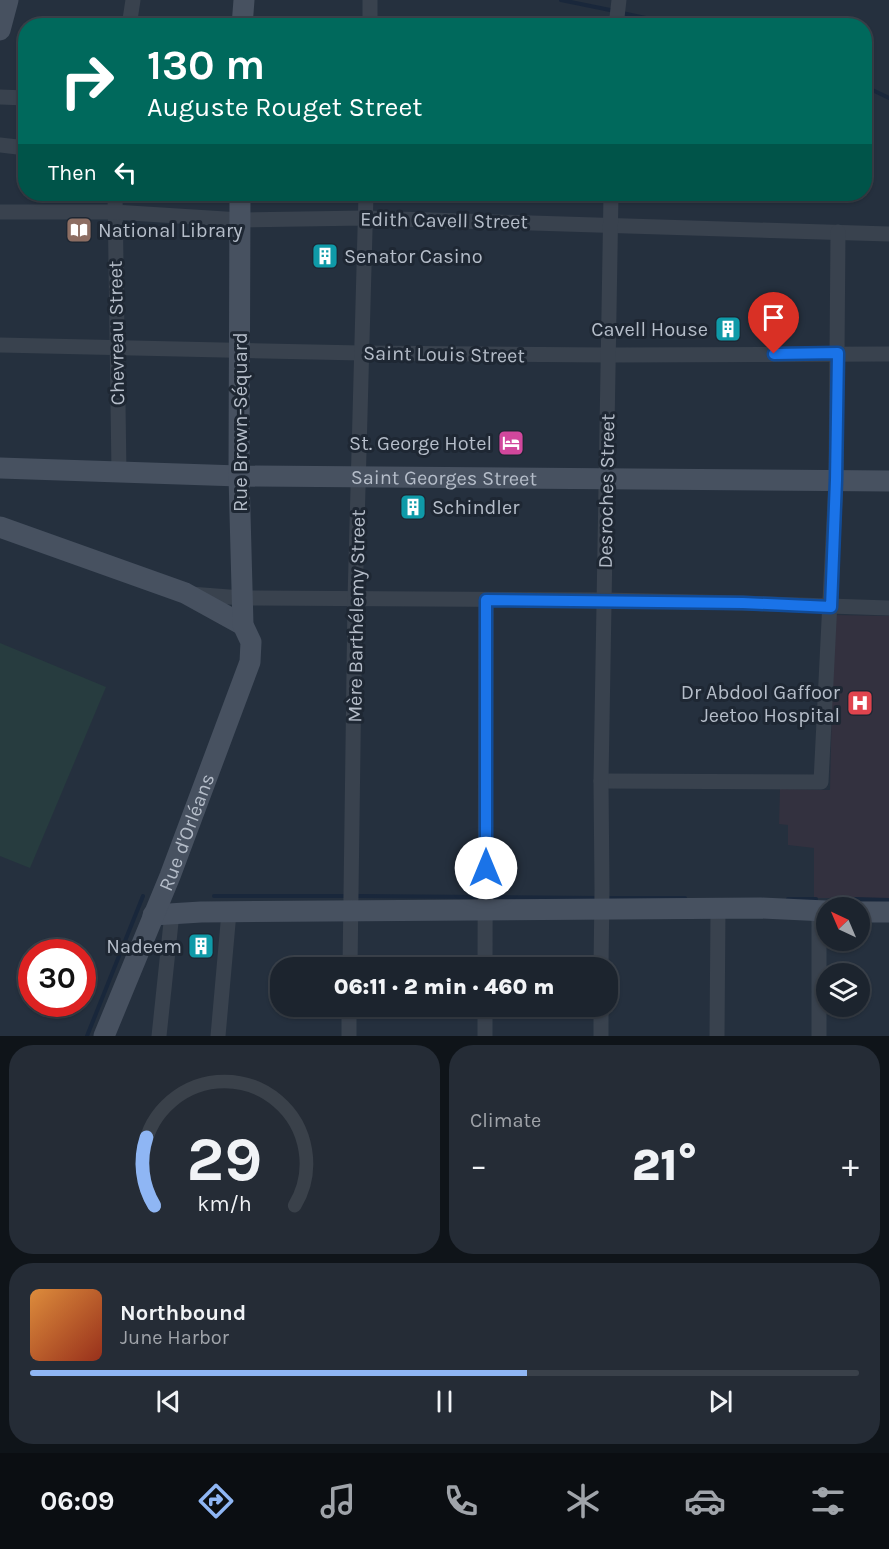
<!DOCTYPE html>
<html lang="en">
<head>
<meta charset="utf-8">
<style>
  body { margin:0; font-family:Karla,sans-serif; background:#252c36; color:#f1f3f6; height:100vh; display:flex; flex-direction:column; font-size:22px; white-space:nowrap }
  * { box-sizing:border-box; margin:0 }
  p { font-size:20px; color:#a0a4aa }
  .icon { flex:none; width:33px; height:33px; fill:none; stroke:currentColor; stroke-width:2; stroke-linecap:round; stroke-linejoin:round }
  .map { position:relative; height:1036px; overflow:hidden }
  .details { display:flex; flex-direction:column; gap:9px; padding:9px; background:#0f1419; flex:1 }
  .details>* { flex:none }
  .guide { position:absolute; left:18px; top:18px; width:854px; height:183px; border-radius:24px; box-shadow:0 2px 4px #0004,0 0 0 2px #3a414a; background:#00695c; color:#fff; overflow:hidden }
  .needle { width:39px; rotate:316deg }
  .buttons { position:absolute; left:816px; top:897px; display:grid; gap:12px }
  .buttons a { display:grid; place-items:center; width:54px; height:54px; border-radius:50%; background:#1c242e; box-shadow:0 2px 4px #0004,0 0 0 2px #3a414a; font-size:30px }
  .speed { position:absolute; left:18px; top:939px; display:flex; gap:12px; font-size:30px; font-weight:700; text-align:center }
  .speed>* { display:grid; place-content:center; width:78px; height:78px; border-radius:50%; background:#1c242e; box-shadow:0 2px 4px #0004,0 0 0 2px #3a414a; line-height:1 }
  .speed .limit { border:9px solid #d22; background:#fff; color:#111 }
  .pin { position:absolute; display:grid; place-items:center; width:51px; height:51px; color:#fff; margin:-62px -26px; border-radius:50% 50% 50% 0; rotate:-45deg; box-shadow:0 0 6px #0007 }
  .pin .icon { rotate:45deg }
  .me { position:absolute; width:66px; margin:-33px; rotate:0deg; stroke-linejoin:round; filter:drop-shadow(0 0 4px #0008) }
  .turn { display:flex; align-items:center; gap:21px; height:126px; padding:0 30px; font-size:27px }
  .turn .icon { width:78px; height:78px; stroke-width:2.5 }
  .turn b { display:block; font-size:42px; line-height:51px }
  .then { display:flex; align-items:center; height:57px; padding:0 30px; background:#0003; gap:12px; font-size:22px }
  .big { font-size:45px; font-weight:800; line-height:1.1 }
  .details .tile { flex:1; display:flex; flex-direction:column; justify-content:center; gap:9px; min-width:0; padding:0 21px; border-radius:24px; background:#252c36 }
  .details .dial { align-items:center; gap:0 }
  .dial svg { height:156px; overflow:visible; fill:none; stroke:#3a414a; stroke-width:7; stroke-linecap:round; text-anchor:middle }
  .dial text { fill:#f1f3f6; stroke:none }
  .song { display:flex; align-items:center; gap:18px }
  .cover { width:72px; height:72px; border-radius:9px; background:linear-gradient(135deg,hsl(30 70% 55%),hsl(10 70% 35%)) }
  .played { height:6px; border-radius:3px; background:linear-gradient(90deg,#8fb6f4 60%,#3a414a 60%) }
  .keys { display:flex; justify-content:space-around; direction:ltr }
  .heat { display:flex; justify-content:space-between; align-items:center; font-size:33px; direction:ltr }
  .details .tiles { flex:1; display:grid; gap:9px; grid-template-columns:1fr 1fr }
  .tile:last-child { grid-column:span 2 }
  .trip { position:absolute; left:270px; top:957px; width:348px; height:60px; border-radius:24px; background:#1c242e; box-shadow:0 2px 4px #0004,0 0 0 2px #3a414a; font-weight:800; line-height:60px; text-align:center }
  .dock { display:flex; height:96px; justify-content:space-around; align-items:center; background:#0b0e12; color:#a0a4aa }
  .dock .icon { width:42px; height:42px }
  .dock .selected { color:#8fb6f4 }
  .dock b { font-size:27px; color:#f1f3f6 }
  .map>svg:first-child { display:block }
</style>
</head>
<body>
<div class="map">
<svg width="889" height="1036" viewBox="0 0 889 1036">
  <rect width="100%" height="100%" fill="#25303e"/>
  <path fill="#33313f" d="M 834,615 L 889,616 L 889,898 L 814,898 L 814,848 L 788,845 L 788,825 L 779,824 L 780,789 L 830,790 Z"/>
  <path fill="#273c3f" d="M 0,643 L 106,687 L 30,868 L 0,856 Z"/>
  <g fill="none" stroke-linecap="round" stroke-linejoin="round">
    <g stroke="#19273b" stroke-width="4">
      <path d="M 561,0 L 615,11"/>
      <path d="M 622,13 L 683,26"/>
      <path d="M 864,86 L 889,98"/>
      <path d="M 214,896 L 349,896"/>
      <path d="M 356,896 L 481,897"/>
      <path d="M 488,897 L 598,898"/>
      <path d="M 605,898 L 685,898"/>
      <path d="M 788,899 L 816,899"/>
      <path d="M 855,899 L 889,900"/>
      <path d="M 87,1036 L 143,896"/>
    </g>
    <g stroke="#39424e" stroke-width="15">
      <path d="M 129,26 L 133,0"/>
      <path d="M 370,26 L 370,0"/>
      <path d="M 616,26 L 619,0"/>
      <path d="M 0,97 L 26,98"/>
      <path d="M 0,145 L 26,148"/>
      <path d="M 115,194 L 119,473"/>
      <path d="M 0,212 L 114,212 L 241,220 L 365,218 L 889,234"/>
      <path d="M 0,345 L 361,353 L 609,355 L 889,354"/>
      <path d="M 190,594 L 242,598 L 604,600 L 743,603 L 889,608"/>
      <path d="M 601,781 L 821,782 L 836,480 L 838,232"/>
      <path d="M 819,911 L 819,1036"/>
      <path d="M 350,968 L 355,599 L 366,194"/>
      <path d="M 485,968 L 486,600"/>
      <path d="M 601,968 L 602,890 L 601,781 L 611,194"/>
      <path d="M 485,1006 L 485,1036"/>
      <path d="M 601,1006 L 601,1036"/>
      <path d="M 159,1036 L 172,913"/>
      <path d="M 218,1036 L 229,912"/>
      <path d="M 349,1036 L 349,1006"/>
      <path d="M 717,1036 L 718,909"/>
    </g>
    <g stroke="#475160" stroke-width="21">
      <path d="M 242,26 L 244,0"/>
      <path d="M 0,30 L 8,0"/>
      <path id="s1" d="M 0,468 L 239,476 L 889,481"/>
      <path d="M 0,527 L 185,593 L 243,625"/>
      <path d="M 860,912 L 889,912"/>
      <path d="M 153,915 L 201,912 L 761,908 L 826,911"/>
      <path id="s2" d="M 104,1036 L 170,876 L 250,662 L 251,642 L 243,625 L 239,476 L 240,194"/>
    </g>
  </g>
  <g fill="none" stroke-linecap="round" stroke-linejoin="round">
    <defs>
      <path id="route" d="M 486,868 L 486,600 L 743,603 L 831,607 L 836,480 L 838,353 L 774,354"/>
    </defs>
    <use href="#route" stroke="#114b97" stroke-width="15"/>
    <use href="#route" stroke="#1a73e8" stroke-width="10"/>
  </g>
  <defs>
    <symbol id="library-square" viewBox="-11 -11 22 22"><rect x="-9" y="-9" width="18" height="18" rx="4" fill="#8d6e63" stroke="#1e2733"/><path d="M-6-4Q-3-5.5-.7-3.5V5Q-3 3-6 4ZM6-4Q3-5.5 .7-3.5V5Q3 3 6 4Z" fill="#fff"/></symbol>
    <symbol id="building-square" viewBox="-11 -11 22 22"><rect x="-9" y="-9" width="18" height="18" rx="4" fill="#0f9aa8" stroke="#1e2733"/><path d="M-4-6H4V6H1V3H-1V6H-4ZM-2.5-4.3h1.7v1.8h-1.7ZM.8-4.3h1.7v1.8H.8ZM-2.5-1h1.7V.8h-1.7ZM.8-1h1.7V.8H.8Z" fill="#fff"/></symbol>
    <symbol id="hotel-square" viewBox="-11 -11 22 22"><rect x="-9" y="-9" width="18" height="18" rx="4" fill="#d1479c" stroke="#1e2733"/><path d="M-6-4.5h1.5V1H6V5H4.5V3h-9V5H-6ZM-4 0a1.8 1.8 0 1 1 3.6 0ZM.5 0V-2.5h3Q6-2.5 6 0Z" fill="#fff"/></symbol>
    <symbol id="hospital-square" viewBox="-11 -11 22 22"><rect x="-9" y="-9" width="18" height="18" rx="4" fill="#e0444e" stroke="#1e2733"/><path d="M-5-5h3v3.5h4V-5h3V5h-3V1.5h-4V5h-3Z" fill="#fff"/></symbol>
  </defs>
  <g fill-rule="evenodd">
    <use href="#library-square" x="64" y="215" width="30" height="30"/>
    <use href="#building-square" x="310" y="241" width="30" height="30"/>
    <use href="#building-square" x="713" y="314" width="30" height="30"/>
    <use href="#hotel-square" x="496" y="428" width="30" height="30"/>
    <use href="#building-square" x="398" y="492" width="30" height="30"/>
    <use href="#hospital-square" x="845" y="688" width="30" height="30"/>
    <use href="#building-square" x="186" y="931" width="30" height="30"/>
  </g>
  <g text-anchor="middle" stroke-width="6" stroke-linejoin="round" paint-order="stroke">
    <g font-size="20" fill="#b5bdc9" stroke="#1e2733">
      <text transform="translate(444 220) rotate(1)" y="7">Edith Cavell Street</text>
      <text transform="translate(116 333) rotate(-91)" y="7">Chevreau Street</text>
      <text transform="translate(444 354) rotate(1)" y="7">Saint Louis Street</text>
      <text transform="translate(240 422) rotate(-90)" y="7">Rue Brown-Séquard</text>
      <text dy="7" stroke="none"><textPath href="#s1" startOffset="444">Saint Georges Street</textPath></text>
      <text transform="translate(606 491) rotate(-89)" y="7">Desroches Street</text>
      <text transform="translate(356 616) rotate(-89)" y="7">Mère Barthélemy Street</text>
      <text dy="7" stroke="none"><textPath href="#s2" startOffset="220">Rue d'Orléans</textPath></text>
    </g>
    <g font-size="20" fill="#b5bdc9" stroke="#1e2733" text-anchor="end">
      <text x="98" y="237" text-anchor="start">National Library</text>
      <text x="344" y="263" text-anchor="start">Senator Casino</text>
      <text x="708" y="336">Cavell House</text>
      <text x="492" y="450">St. George Hotel</text>
      <text x="432" y="514" text-anchor="start">Schindler</text>
      <text x="840" y="699">Dr Abdool Gaffoor<tspan x="840" dy="23">Jeetoo Hospital</tspan></text>
      <text x="182" y="953">Nadeem</text>
    </g>
  </g>
</svg>
<div class="buttons">
<a><svg class="needle" viewBox="-14 -14 28 28"><path d="M0-13l5 13h-10z" fill="#e53935"/><path d="M0 13l5-13h-10z" fill="#a0a4aa"/></svg></a>
<a><svg class="icon" aria-label="layers" viewBox="0 0 24 24"><path d="M12 4l9 5-9 5-9-5zM3 14l9 5 9-5"/></svg></a>
</div>
<div class="speed"><div class="limit">30</div></div>
<div class="pin" style="left:774px;top:354px;background:#d93025"><svg class="icon" aria-label="arrive" viewBox="0 0 24 24"><path d="M6 21V4h12l-3 4 3 4H6"/></svg></div>
<svg class="me" style="left:486px;top:868px" viewBox="-20 -20 40 40"><circle r="19" fill="#fff"/><path d="M0-13L10 11 0 6-10 11z" fill="#1a73e8"/></svg>
<div class="trip">06:11 · 2 min · 460 m</div>
<div class="guide">
<div class="turn"><svg class="icon" aria-label="right" viewBox="0 0 24 24"><path d="M7 20v-9h11M14 6l5 5-5 5"/></svg><div><b>130 m</b>Auguste Rouget Street</div></div>
<div class="then">Then<svg class="icon" aria-label="left" viewBox="0 0 24 24"><path d="M17 20v-9H6M10 6l-5 5 5 5"/></svg></div>
</div>
</div>
<section class="details">
<div class="tiles">
<div class="tile dial"><svg viewBox="0 0 100 80">
<path d="M14 69A42 42 0 1 1 86 69"/>
<path d="M14 69A42 42 0 0 1 10 34" stroke="#8fb6f4"/>
<text x="50" y="56" font-size="32" font-weight="700">29</text>
<text x="50" y="72" font-size="11">km/h</text>
</svg></div>
<div class="tile"><p>Climate</p>
<div class="heat"><a>−</a><b class="big">21°</b><a>+</a></div>
</div>
<div class="tile">
<div class="song"><i class="cover"></i><div><b>Northbound</b><p>June Harbor</p></div></div>
<div class="played"></div>
<div class="keys"><svg class="icon" aria-label="previous" viewBox="0 0 24 24"><path d="M18 5L8 12l10 7zM5 5v14"/></svg><svg class="icon" aria-label="pause" viewBox="0 0 24 24"><path d="M8 5v14M16 5v14"/></svg><svg class="icon" aria-label="next" viewBox="0 0 24 24"><path d="M6 5l10 7-10 7zM19 5v14"/></svg></div>
</div>
</div>
</section>
<nav class="dock">
<b>06:09</b>
<svg class="icon selected" aria-label="directions" viewBox="0 0 24 24"><path d="M12 3l9 9-9 9-9-9zM9 14v-3h6M13 9l2 2-2 2"/></svg>
<svg class="icon" aria-label="music" viewBox="0 0 24 24"><path d="M9 18V5l10-2v13"/><circle cx="6" cy="18" r="3"/><circle cx="16" cy="16" r="3"/></svg>
<svg class="icon" aria-label="phone" viewBox="0 0 24 24"><path d="M5 4h4l2 5-3 2q2 4 5 5l2-3 5 2v4C11 20 4 13 5 4z"/></svg>
<svg class="icon" aria-label="climate" viewBox="0 0 24 24"><path d="M12 3v18M4 7l16 10M4 17L20 7"/></svg>
<svg class="icon" aria-label="car" viewBox="0 0 24 24"><path d="M5 17H2v-5l4-1 3-4h7l3 4 3 1v5h-3M9 17h6M6 11h13"/><circle cx="7" cy="17" r="2"/><circle cx="17" cy="17" r="2"/></svg>
<svg class="icon" aria-label="filters" viewBox="0 0 24 24"><path d="M4 7h16M4 17h16"/><circle cx="9" cy="7" r="2"/><circle cx="15" cy="17" r="2"/></svg>
</nav>
</body>
</html>
